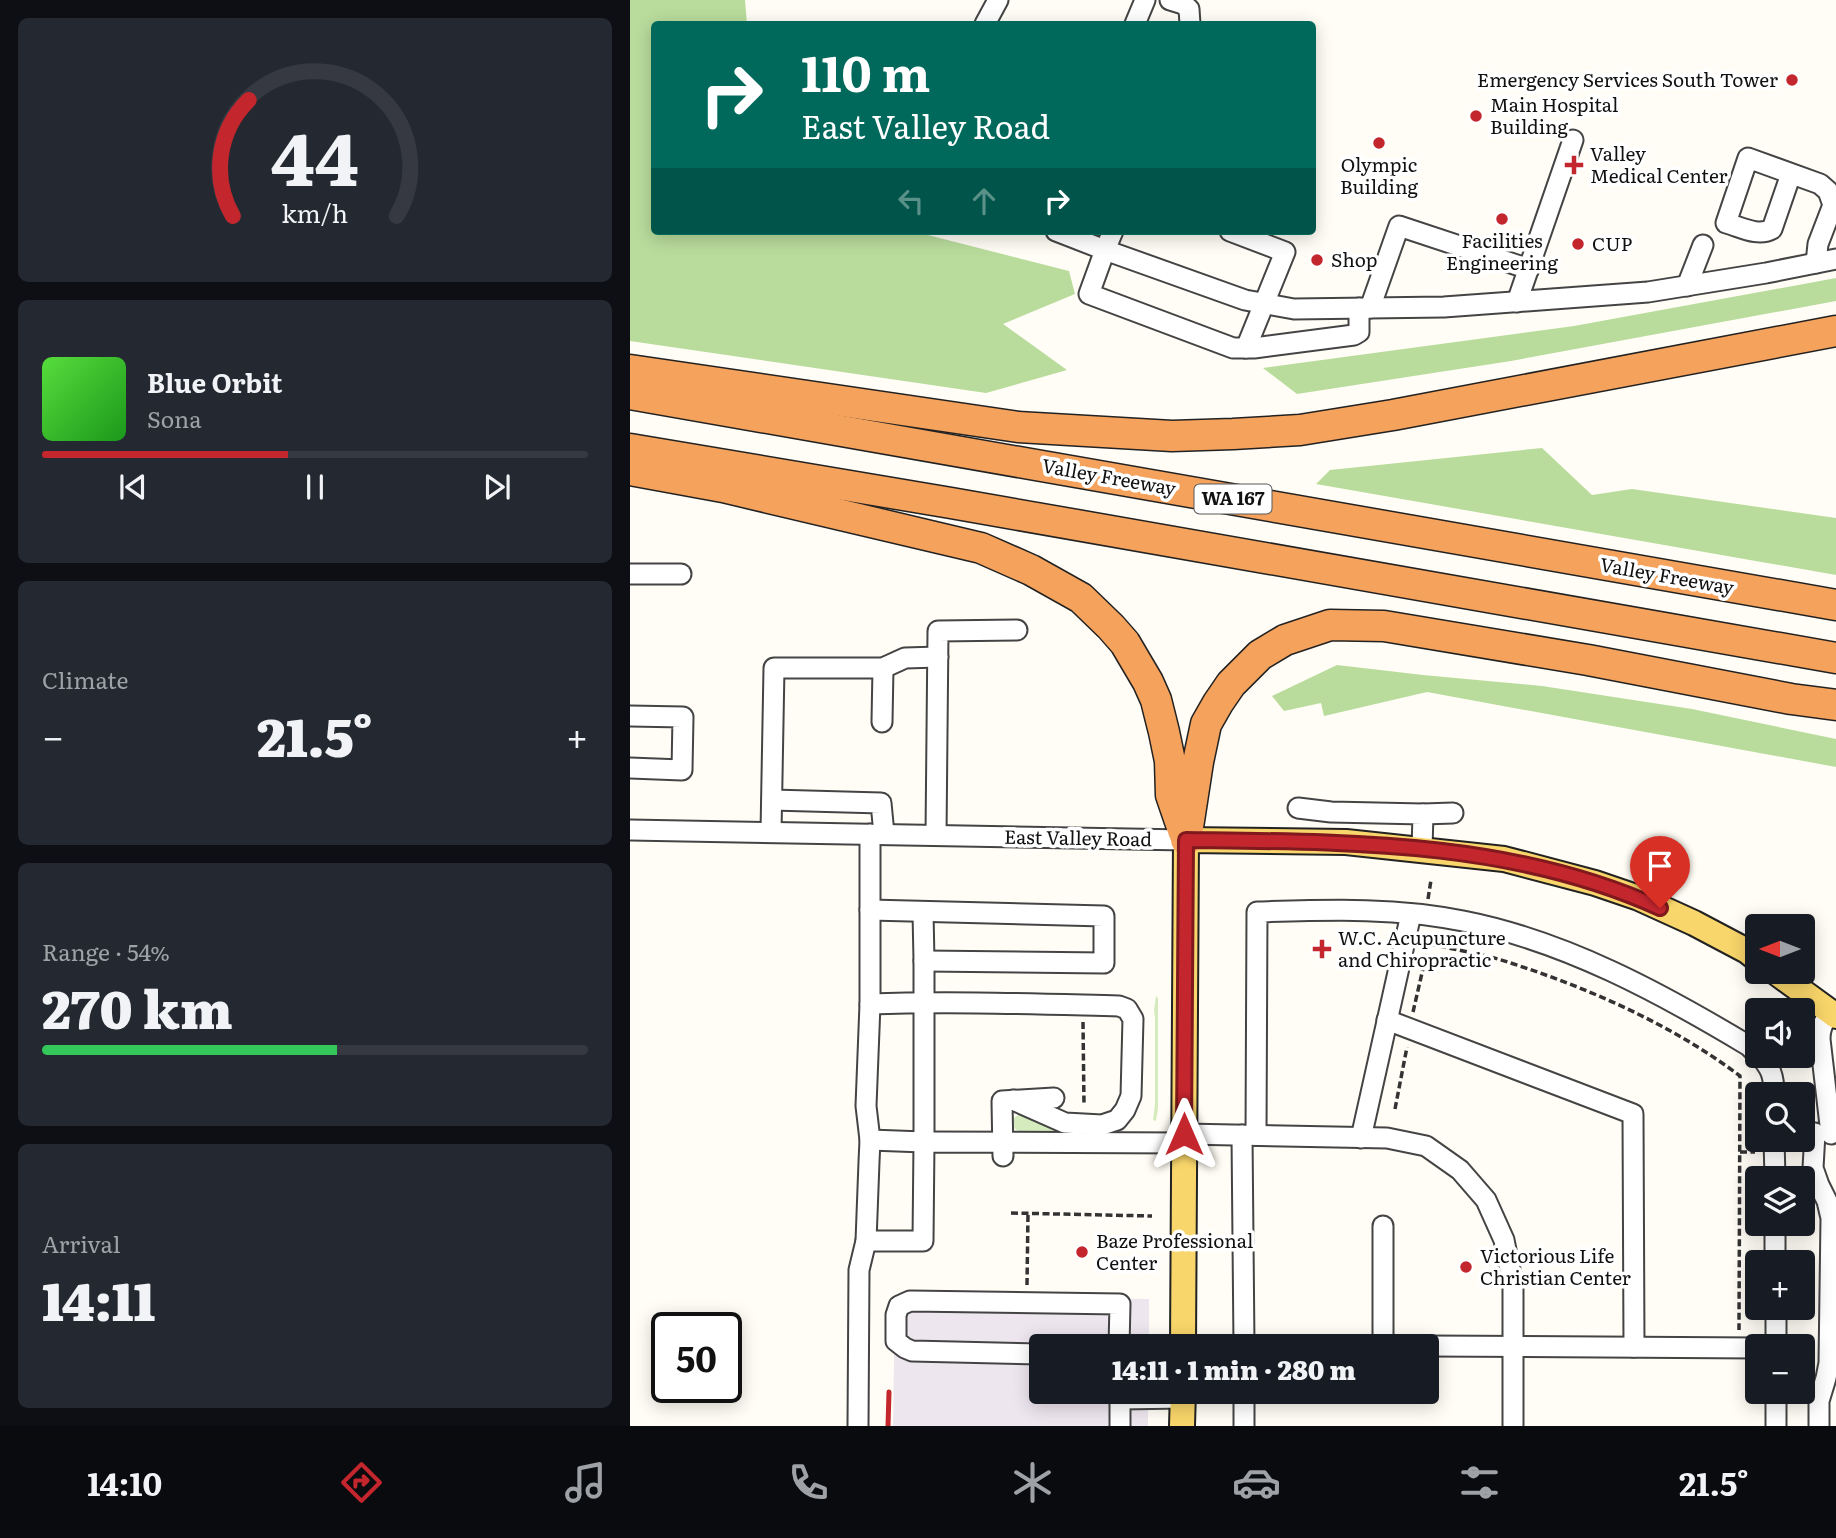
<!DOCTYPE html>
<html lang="en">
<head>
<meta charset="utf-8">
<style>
  body { margin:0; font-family:Literata,serif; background:#242831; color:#f1f3f6; height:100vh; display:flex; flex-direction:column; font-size:26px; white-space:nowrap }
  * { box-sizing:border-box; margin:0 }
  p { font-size:23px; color:#9ea1a6 }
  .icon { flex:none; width:38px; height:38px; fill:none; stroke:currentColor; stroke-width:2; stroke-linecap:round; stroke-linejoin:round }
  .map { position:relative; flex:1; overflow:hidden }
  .panel { display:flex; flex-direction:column; gap:18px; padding:18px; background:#0d0f14; width:630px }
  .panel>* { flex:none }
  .hud { position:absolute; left:21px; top:21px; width:665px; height:214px; border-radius:7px; box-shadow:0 4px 18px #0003; background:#00695c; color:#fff; overflow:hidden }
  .needle { width:46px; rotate:270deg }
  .fabs { position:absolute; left:1115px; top:914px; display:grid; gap:14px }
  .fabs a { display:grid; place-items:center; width:70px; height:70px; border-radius:7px; background:#171b24; box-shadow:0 4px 18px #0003; font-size:35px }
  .speed { position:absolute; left:21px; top:1312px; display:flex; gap:14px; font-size:35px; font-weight:700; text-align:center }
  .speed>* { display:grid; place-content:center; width:91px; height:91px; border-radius:50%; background:#171b24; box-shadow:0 4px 18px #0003; line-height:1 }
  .speed .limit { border:4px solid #111; border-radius:10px; background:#fff; color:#111 }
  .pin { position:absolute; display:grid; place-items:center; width:60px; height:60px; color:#fff; margin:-72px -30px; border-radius:50% 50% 50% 0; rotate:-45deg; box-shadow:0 0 7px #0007 }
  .pin .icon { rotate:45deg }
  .me { position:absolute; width:77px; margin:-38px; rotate:0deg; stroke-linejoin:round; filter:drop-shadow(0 0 5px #0008) }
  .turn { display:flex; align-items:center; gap:24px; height:147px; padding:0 35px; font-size:32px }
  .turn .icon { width:91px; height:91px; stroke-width:2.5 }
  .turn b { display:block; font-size:49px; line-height:60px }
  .lanes { display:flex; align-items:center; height:66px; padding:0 35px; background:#0003; justify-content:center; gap:35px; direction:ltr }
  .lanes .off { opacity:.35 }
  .big { font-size:52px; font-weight:800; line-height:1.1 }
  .panel .widget { flex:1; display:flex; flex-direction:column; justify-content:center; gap:10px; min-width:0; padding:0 24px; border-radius:10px; background:#242831 }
  .panel .dial { align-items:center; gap:0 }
  .dial svg { height:182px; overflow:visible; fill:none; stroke:#363941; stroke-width:7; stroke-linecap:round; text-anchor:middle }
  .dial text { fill:#f1f3f6; stroke:none }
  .song { display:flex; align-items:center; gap:21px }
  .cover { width:84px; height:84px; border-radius:10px; background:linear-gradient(135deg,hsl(110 70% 55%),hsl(120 70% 35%)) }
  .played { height:7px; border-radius:4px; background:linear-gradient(90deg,#c4262e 45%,#363941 45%) }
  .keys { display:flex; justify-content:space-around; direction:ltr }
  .heat { display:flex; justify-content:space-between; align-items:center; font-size:38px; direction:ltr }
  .charge { height:10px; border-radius:5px; background:linear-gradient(90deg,#34c759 54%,#363941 0) }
  .trip { position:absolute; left:399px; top:1334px; width:410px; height:70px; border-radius:7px; background:#171b24; box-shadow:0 4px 18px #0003; font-weight:800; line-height:70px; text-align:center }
  .dock { display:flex; height:112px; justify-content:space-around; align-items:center; background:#090b0e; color:#9ea1a6 }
  .dock .icon { width:49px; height:49px }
  .dock .on { color:#c4262e }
  .dock b { font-size:32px; color:#f1f3f6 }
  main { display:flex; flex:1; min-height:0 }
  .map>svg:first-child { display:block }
</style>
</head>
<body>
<main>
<section class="panel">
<div class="widget dial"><svg viewBox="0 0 100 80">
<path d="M14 69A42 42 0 1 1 86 69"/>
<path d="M14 69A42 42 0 0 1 21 18" stroke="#c4262e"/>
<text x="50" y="56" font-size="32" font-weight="700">44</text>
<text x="50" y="72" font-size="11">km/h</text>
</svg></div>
<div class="widget">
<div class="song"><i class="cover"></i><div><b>Blue Orbit</b><p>Sona</p></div></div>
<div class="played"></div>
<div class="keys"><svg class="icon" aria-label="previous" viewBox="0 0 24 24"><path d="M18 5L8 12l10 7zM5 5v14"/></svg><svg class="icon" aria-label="pause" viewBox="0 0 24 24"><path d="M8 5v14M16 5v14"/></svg><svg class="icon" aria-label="next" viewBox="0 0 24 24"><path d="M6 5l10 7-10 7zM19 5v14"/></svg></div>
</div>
<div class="widget"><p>Climate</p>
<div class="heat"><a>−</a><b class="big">21.5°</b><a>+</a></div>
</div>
<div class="widget"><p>Range · 54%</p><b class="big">270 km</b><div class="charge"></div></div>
<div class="widget"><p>Arrival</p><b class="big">14:11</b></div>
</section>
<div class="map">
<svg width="1206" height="1426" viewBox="0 0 1206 1426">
  <rect width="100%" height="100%" fill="#fffdf5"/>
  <path fill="#eee6ef" d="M 265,1296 L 519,1299 L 519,1346 L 411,1346 L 411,1391 L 518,1391 L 518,1426 L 263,1426 Z"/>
  <g fill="#d5ebbd">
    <path d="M 526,996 L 528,998 L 528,1109 L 526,1121 L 523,1120 L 525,1104 L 525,1018 L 524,1010 Z"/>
    <path d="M 389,1115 L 392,1115 L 449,1133 L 390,1132 L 385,1129 L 382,1121 L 385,1117 Z"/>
  </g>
  <g fill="#b9dc9c">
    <path d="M 0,0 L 115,0 L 117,24 L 24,24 L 24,231 L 282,231 L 439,271 L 445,294 L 373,324 L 437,370 L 356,393 L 0,341 Z"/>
    <path d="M 1206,278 L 1206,301 L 881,361 L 667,394 L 633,368 L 944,326 Z"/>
    <path d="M 912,448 L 962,495 L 1002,489 L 1206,518 L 1206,575 L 686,484 L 700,470 Z"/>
    <path d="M 707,665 L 793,675 L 912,686 L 1062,709 L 1206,739 L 1206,767 L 797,692 L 694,716 L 691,703 L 654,711 L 642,696 Z"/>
  </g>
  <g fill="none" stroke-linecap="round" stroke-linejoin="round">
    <defs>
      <g id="minor">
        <path d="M 540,0 L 553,4 L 559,9 L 560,24"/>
        <path d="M 355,24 L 368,0"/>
        <path d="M 505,24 L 515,0"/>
        <path d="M 1161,174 L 1142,229 C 1128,237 1111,227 1096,223 L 1118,158 L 1190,184 L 1198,191 L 1203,205 L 1188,244 L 1186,263"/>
        <path d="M 426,231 L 475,250 L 459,294 L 603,348 L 624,348 L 724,335 L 729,332 L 729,308"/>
        <path d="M 483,231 L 475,250 L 615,300 L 664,309 L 814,307 L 1018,292 L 1136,273 L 1206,259"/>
        <path d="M 600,231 L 655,252 L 616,348"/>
        <path d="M 1057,286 L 1073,245"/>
        <path d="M 887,302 L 943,140"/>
        <path d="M 740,308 L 769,226 L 899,269"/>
        <path d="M 0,574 L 51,574"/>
        <path d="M 0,716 L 53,717 L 52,770 L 0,768"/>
        <path d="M 252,722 L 253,668"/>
        <path d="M 142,800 L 251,803 L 254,834"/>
        <path d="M 668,808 L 701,812 L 793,814 L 792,849"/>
        <path d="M 793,814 L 823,813"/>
        <path d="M 0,830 L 556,840"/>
        <path d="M 141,832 L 144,668 L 253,668 L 275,658 L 308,657"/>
        <path d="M 306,835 L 308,631 L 387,630"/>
        <path d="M 240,910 L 474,916 L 474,963 L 294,961"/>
        <path d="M 240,1004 C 323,1001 406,1004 489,1006 L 497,1009 L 503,1019 L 501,1096 L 495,1110 L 487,1120 L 472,1125 L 435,1123 L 383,1100"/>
        <path d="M 1200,1012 C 1194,1022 1190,1027 1190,1039 L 1201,1134"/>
        <path d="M 757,1020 L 1003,1114 L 1004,1347"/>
        <path d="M 1129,1055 C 1141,1068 1144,1076 1144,1094"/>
        <path d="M 1185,1133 L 1183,1168 L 1189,1185 L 1197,1201 L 1201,1218 L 1199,1363 L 1196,1378 L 1189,1401 L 1189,1426"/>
        <path d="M 554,1134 L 757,1138 L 796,1146 L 830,1170 L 856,1200 L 874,1240 L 883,1284 L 883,1426"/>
        <path d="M 612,1135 L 614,1346"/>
        <path d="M 626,1135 L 627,912 C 696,910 765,907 833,921 C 935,941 1031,993 1119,1046 L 1127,1054"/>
        <path d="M 731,1138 L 781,914"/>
        <path d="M 1144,1139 L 1145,1178"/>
        <path d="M 240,1140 L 294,1142 L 294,961 L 293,912"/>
        <path d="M 373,1156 L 372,1101 L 424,1098"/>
        <path d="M 1145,1223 L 1145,1262"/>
        <path d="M 753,1226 L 753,1346"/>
        <path d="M 236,1241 L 293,1241 L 294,1142 L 554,1143"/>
        <path d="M 1146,1307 L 1146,1346"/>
        <path d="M 614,1346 L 683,1346"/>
        <path d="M 796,1346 L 1127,1348"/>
        <path d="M 411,1354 L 282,1351 L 275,1348 L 266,1341 L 266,1315 L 269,1306 L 280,1301 L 490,1304 L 489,1346"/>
        <path d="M 490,1391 L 490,1426"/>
        <path d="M 614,1391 L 614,1426"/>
        <path d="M 1146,1391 L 1146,1426"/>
        <path d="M 490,1399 L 553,1398"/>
        <path d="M 228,1426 L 229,1270 L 236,1241 L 239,1162 L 240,1140 L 236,1106 L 240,1004 L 240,834"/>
      </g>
      <g id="major">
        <path d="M 1144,971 L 1206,1016"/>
        <path d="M 553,1346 L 556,840 L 716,842 L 874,859 L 965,883 L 1009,898 L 1064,923 L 1117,951 L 1127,959"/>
        <path d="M 552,1426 L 553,1391"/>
      </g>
      <g id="highway">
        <path d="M 0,370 L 388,427 L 542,436 L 603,434 L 670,430 L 763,415 L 1206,331"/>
        <path d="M 0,394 L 1206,605"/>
        <path d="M 0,449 L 321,503 L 1206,658"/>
        <path d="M 0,470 L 93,487 L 351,548 L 401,570 L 451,598 L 481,627 L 495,643 L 518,682 L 526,700 L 534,732 L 540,761 L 541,795 L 554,833"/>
        <path d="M 556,840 L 568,762 L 576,724 L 588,703 L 601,684 L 630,655 L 655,640 L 700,625 L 754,626 L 958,660 L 1161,699 L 1206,705"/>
      </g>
    </defs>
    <use href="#minor" stroke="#444" stroke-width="23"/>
    <use href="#major" stroke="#222" stroke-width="28"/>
    <use href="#highway" stroke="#222" stroke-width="33"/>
    <g stroke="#333" stroke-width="3.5" stroke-dasharray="7 3.5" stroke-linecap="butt">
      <path d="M 798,899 L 801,880"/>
      <path d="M 799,944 C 822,949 846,953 868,959 C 952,985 1040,1023 1110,1076 L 1109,1330"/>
      <path d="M 783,1012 L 801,934"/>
      <path d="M 453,1022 L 454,1105"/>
      <path d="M 765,1109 L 777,1047"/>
      <path d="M 1110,1152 L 1125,1152"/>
      <path d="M 381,1213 L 522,1216"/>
      <path d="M 397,1285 L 398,1213"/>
    </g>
    <use href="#minor" stroke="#fff" stroke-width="19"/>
    <use href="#major" stroke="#f9d66b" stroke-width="24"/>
    <use href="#highway" stroke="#f5a25d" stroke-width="30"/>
    <path stroke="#c4262e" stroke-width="5" d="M 258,1426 L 259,1392"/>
  </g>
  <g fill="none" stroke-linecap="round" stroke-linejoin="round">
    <defs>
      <path id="route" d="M 554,1134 L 556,840 C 716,842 881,840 1030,908"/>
    </defs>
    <use href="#route" stroke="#7f191e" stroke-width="18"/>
    <use href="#route" stroke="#c4262e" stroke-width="12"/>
  </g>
  <g fill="#c4262e" stroke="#fff" stroke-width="2.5">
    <circle cx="1162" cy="80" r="7"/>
    <circle cx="846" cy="116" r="7"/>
    <circle cx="749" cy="143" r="7"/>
    <path d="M940.5 154.5h7v7h7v7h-7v7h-7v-7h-7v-7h7z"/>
    <circle cx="872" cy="219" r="7"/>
    <circle cx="948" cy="244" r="7"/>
    <circle cx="687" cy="260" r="7"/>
    <path d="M688.5 938.5h7v7h7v7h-7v7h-7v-7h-7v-7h7z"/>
    <circle cx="452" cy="1252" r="7"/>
    <circle cx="836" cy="1267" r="7"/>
  </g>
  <g text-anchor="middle" stroke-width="7" stroke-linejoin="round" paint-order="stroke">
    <rect fill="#fff" stroke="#585858" stroke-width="2" x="564.5" y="484.5" width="77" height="29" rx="5"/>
    <g font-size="18" font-weight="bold" fill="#111">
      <text x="603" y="505">WA 167</text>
    </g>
    <g font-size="19" fill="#111" stroke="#fff" text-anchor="start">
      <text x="1148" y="87" text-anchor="end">Emergency Services South Tower</text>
      <text x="860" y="112">Main Hospital<tspan x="860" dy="22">Building</tspan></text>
      <text x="960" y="161">Valley<tspan x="960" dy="22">Medical Center</tspan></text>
      <text x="749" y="172" text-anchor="middle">Olympic<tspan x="749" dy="22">Building</tspan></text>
      <text x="872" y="248" text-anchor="middle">Facilities<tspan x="872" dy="22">Engineering</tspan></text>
      <text x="962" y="251">CUP</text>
      <text x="701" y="267">Shop</text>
      <text x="708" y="945">W.C. Acupuncture<tspan x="708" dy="22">and Chiropractic</tspan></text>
      <text x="466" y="1248">Baze Professional<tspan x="466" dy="22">Center</tspan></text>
      <text x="850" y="1263">Victorious Life<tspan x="850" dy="22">Christian Center</tspan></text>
    </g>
    <g font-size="19" fill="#111" stroke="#fff">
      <text transform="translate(479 477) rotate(10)" y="7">Valley Freeway</text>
      <text transform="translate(1037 576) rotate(10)" y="7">Valley Freeway</text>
      <text transform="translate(448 838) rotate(1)" y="7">East Valley Road</text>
    </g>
  </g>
</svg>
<div class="fabs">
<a><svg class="needle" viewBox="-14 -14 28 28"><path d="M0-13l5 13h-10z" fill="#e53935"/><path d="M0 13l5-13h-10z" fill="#9ea1a6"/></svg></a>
<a><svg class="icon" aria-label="sound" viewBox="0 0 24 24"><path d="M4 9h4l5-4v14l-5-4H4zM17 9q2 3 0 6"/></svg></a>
<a><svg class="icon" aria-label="search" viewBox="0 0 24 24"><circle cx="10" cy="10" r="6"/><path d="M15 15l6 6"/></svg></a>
<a><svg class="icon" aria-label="layers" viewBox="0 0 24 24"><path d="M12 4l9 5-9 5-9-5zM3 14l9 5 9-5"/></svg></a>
<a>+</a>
<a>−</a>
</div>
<div class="speed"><div class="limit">50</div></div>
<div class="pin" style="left:1030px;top:908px;background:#d93025"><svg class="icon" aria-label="arrive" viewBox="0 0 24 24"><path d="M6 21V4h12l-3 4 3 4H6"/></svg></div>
<svg class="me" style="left:554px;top:1134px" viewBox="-20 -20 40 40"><path d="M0-17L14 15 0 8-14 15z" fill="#c4262e" stroke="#fff" stroke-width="4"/></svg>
<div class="trip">14:11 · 1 min · 280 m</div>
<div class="hud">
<div class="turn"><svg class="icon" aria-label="right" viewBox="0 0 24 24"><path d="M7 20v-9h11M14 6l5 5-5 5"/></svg><div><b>110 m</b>East Valley Road</div></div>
<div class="lanes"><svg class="icon off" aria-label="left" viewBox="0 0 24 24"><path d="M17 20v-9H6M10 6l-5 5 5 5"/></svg><svg class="icon off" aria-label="ahead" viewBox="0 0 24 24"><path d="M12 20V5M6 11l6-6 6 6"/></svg><svg class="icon" aria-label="right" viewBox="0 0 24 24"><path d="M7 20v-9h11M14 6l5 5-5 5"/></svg></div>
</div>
</div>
</main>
<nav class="dock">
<b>14:10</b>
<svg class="icon on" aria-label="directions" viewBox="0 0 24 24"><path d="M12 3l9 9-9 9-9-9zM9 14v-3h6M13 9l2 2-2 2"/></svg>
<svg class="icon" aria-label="music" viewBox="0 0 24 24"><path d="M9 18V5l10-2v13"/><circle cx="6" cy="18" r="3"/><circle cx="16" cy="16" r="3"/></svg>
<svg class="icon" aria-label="phone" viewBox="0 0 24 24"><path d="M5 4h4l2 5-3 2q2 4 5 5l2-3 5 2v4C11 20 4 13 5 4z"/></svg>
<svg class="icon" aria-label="climate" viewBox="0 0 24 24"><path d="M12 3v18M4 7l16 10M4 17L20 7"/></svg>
<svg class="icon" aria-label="car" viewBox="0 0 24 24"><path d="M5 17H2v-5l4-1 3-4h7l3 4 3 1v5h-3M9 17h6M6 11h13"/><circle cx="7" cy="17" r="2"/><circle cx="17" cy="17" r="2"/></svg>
<svg class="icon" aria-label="filters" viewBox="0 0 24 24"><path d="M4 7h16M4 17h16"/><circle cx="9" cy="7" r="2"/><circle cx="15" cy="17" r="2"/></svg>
<b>21.5°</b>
</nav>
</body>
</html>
